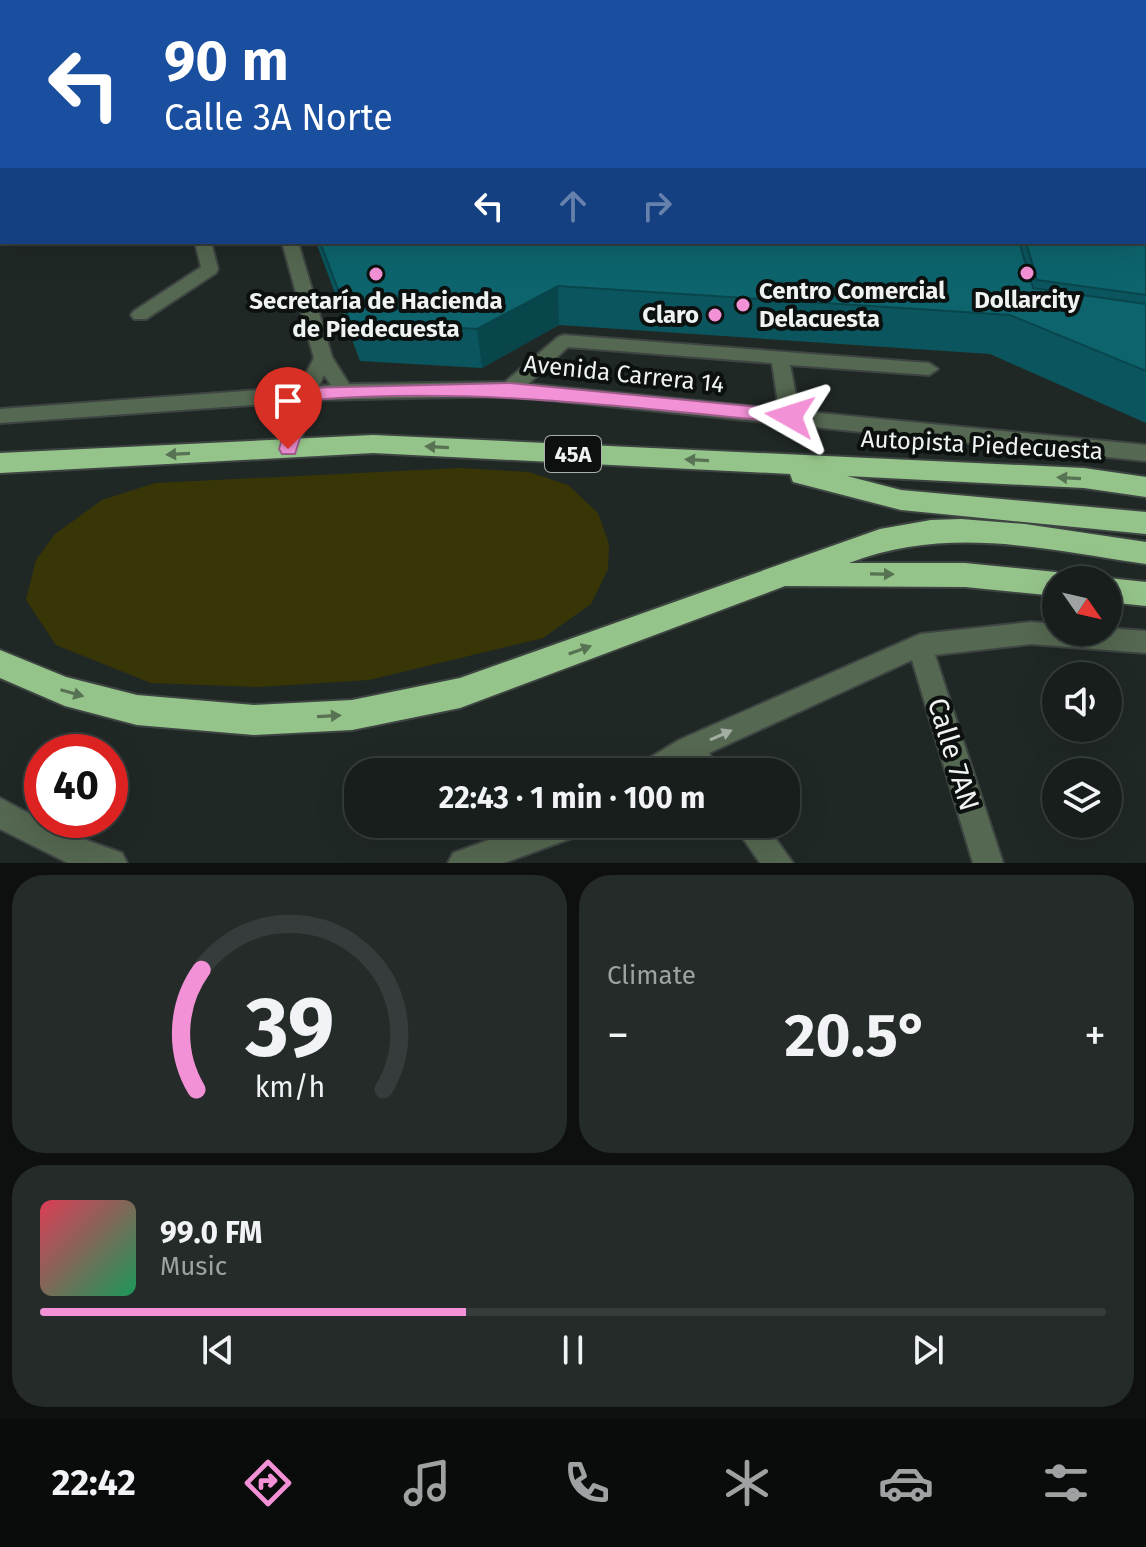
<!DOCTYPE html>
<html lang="en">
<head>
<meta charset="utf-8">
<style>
  body { margin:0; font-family:"Fira Sans",sans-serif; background:#252b29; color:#f1f3f6; height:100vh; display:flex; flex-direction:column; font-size:30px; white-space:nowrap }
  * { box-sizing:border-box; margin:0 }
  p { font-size:26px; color:#9fa2a3 }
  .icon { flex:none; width:44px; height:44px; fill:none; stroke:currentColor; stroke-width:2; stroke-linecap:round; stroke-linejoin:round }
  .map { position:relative; height:863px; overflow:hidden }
  .side { display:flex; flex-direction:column; gap:12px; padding:12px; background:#0d100f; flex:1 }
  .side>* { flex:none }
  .top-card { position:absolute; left:0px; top:0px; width:1146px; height:244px; box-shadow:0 8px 32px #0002,0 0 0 2px #363c3b; background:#1a4fa0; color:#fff; overflow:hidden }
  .needle { width:52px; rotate:124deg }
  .fabs { position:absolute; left:1042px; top:566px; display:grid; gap:16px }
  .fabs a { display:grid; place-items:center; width:80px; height:80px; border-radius:50%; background:#181e1c; box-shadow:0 8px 32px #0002,0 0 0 2px #363c3b; font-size:40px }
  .speed { position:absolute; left:24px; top:734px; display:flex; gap:16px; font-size:40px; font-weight:700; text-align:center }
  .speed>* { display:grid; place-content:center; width:104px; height:104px; border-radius:50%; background:#181e1c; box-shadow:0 8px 32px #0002,0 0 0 2px #363c3b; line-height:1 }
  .speed .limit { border:12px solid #d22; background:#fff; color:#111 }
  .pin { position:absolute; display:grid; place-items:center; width:68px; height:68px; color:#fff; margin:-82px -34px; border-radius:50% 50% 50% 0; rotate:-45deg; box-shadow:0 0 8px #0007 }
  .pin .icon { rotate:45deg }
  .me { position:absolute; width:88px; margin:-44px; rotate:276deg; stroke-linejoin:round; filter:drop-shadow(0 0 6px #0008) }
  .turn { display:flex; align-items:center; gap:28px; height:168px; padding:0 32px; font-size:36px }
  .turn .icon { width:104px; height:104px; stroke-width:2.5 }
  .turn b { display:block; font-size:56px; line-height:68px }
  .lanes { display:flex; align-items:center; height:76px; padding:0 32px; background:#0003; justify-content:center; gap:40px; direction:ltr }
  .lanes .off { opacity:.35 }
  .big { font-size:60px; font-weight:700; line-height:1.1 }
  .side .widget { flex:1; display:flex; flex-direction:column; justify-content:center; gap:12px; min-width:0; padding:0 28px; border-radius:32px; background:#252b29 }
  .side .dial { align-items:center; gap:0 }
  .dial svg { height:208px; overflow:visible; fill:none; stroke:#363c3b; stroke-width:7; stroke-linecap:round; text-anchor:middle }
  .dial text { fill:#f1f3f6; stroke:none }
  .song { display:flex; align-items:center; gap:24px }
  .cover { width:96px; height:96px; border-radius:12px; background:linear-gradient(135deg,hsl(350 70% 55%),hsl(150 70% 35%)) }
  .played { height:8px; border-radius:4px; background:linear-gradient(90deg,#f391d6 40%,#363c3b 40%) }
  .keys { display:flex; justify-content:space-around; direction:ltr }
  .heat { display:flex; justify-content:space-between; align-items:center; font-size:44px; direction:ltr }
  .side .tiles { flex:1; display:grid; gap:12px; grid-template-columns:1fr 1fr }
  .widget:last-child { grid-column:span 2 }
  .trip { position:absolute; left:344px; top:758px; width:456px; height:80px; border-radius:32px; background:#181e1c; box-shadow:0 8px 32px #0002,0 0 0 2px #363c3b; font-weight:700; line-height:80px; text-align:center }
  .menu { display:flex; height:128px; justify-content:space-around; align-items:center; background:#0a0c0b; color:#9fa2a3 }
  .menu .icon { width:56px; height:56px }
  .menu .on { color:#f391d6 }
  .menu b { font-size:36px; color:#f1f3f6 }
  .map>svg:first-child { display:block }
</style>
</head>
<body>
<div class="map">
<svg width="1146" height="863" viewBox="0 0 1146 863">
  <rect width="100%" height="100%" fill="#202825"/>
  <path fill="#383606" d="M 460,468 L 529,472 L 568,485 L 598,513 L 609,544 L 608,569 L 591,604 L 543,638 L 369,680 L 258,687 L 151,683 L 56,645 L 26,600 L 36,560 L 55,534 L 102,500 L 155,483 Z"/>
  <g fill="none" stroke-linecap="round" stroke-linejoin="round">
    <defs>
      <g id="minor">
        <path d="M 10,0 L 24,0 L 25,2 L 11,2 Z"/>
        <path d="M 215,0 L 225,0 L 226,2 L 216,2 Z"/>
        <path d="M 535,0 L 548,0 L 549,2 L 536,2 Z"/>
        <path d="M 674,0 L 688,0 L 689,2 L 675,2 Z"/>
        <path d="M 1014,0 L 1027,0 L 1028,2 L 1015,2 Z"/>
        <rect x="0" y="23" width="2" height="7"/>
        <path d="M 1144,66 L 1146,67 L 1146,75 L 1144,74 Z"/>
        <path d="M 0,135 L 2,135 L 0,144 Z"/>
        <path d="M 195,242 L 211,242 L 218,269 L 216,273 L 146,319 L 134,319 L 131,315 L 134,311 L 201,267 Z"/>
        <path d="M 282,242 L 298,242 L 332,357 L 349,384 L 505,382 L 558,337 L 564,335 L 929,363 L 938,369 L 929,375 L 790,365 L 799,411 L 1146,445 L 1146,461 L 510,396 L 313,400 L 298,449 L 295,454 L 281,454 L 278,449 L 293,402 L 0,423 L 0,409 L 299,387 L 314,358 ZM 568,347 L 772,363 L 779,409 L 528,384 ZM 324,375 L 331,385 L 319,386 Z"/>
        <path d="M 1031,622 L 1056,624 L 1056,632 L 1108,632 L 1108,628 L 1146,631 L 1146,653 L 1031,644 L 935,655 L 1003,863 L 973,863 L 912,660 L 709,753 L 720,772 L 689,772 L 685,767 L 677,772 L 639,772 L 643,762 L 679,740 L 920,634 Z"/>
        <path d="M 0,798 L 64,832 L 122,853 L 127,863 L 68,863 L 0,829 Z"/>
        <path d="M 533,824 L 587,824 L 583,834 L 504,863 L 448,863 L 453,853 Z"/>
        <path d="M 733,824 L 765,824 L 793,863 L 760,863 Z"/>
      </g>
      <g id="highway">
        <path d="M 373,435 L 1084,468 L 1146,477 L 1146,497 L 1084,488 L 847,476 L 901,490 L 1146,512 L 1146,534 L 901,510 L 793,482 L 790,474 L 373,453 L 0,473 L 0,453 Z"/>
        <path d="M 961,519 L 1025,524 L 1146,542 L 1146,564 C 1043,549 950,525 849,563 L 965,563 L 1056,572 L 1068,580 L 1056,580 L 1056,596 L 965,587 L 785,586 L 460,708 L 352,730 L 254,735 L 137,725 L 65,706 L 0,678 L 0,650 L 66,677 L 137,695 L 254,705 L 352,700 L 460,678 L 880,529 L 931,520 Z"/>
        <path d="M 1108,578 L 1146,582 L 1146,606 L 1108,602 L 1108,580 L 1102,580 Z"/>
      </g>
    </defs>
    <use href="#minor" stroke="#3d4442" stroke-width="4"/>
    <use href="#highway" stroke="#3d4442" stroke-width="4"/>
    <use href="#minor" fill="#556851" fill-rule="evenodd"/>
    <use href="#highway" fill="#95c48a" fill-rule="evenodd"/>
  </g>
  <g fill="#0b565e">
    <path d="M 1060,0 L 1134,0 L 1136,2 L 1059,2 Z"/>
    <path d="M 1144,13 L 1146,15 L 1146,50 L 1144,50 Z"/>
    <path d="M 1146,158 L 1146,423 L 990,354 L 559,325 L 482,368 L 360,361 L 316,242 L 1144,242 Z"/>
  </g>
  <path fill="#09464c" d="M 558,286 L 559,325 L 482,368 L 477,329 Z"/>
  <g fill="#0d646d" stroke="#09464c" stroke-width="2">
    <path d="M 1081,0 L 1134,0 L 1136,2 L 1085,2 Z"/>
    <path d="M 1144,13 L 1146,15 L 1146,34 L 1144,34 Z"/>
    <path d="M 1144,157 L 1146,158 L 1146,295 L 1037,280 L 1026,242 L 1144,242 Z"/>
    <path d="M 320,242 L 1019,242 L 1033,288 L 1146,304 L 1146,371 L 1010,315 L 558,286 L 477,329 L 350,321 Z"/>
  </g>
  <defs><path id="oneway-solid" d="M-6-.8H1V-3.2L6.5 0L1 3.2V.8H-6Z" transform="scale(2)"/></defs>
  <g fill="#577353">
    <use href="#oneway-solid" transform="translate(437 447) rotate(-177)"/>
    <use href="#oneway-solid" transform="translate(178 454) rotate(177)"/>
    <use href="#oneway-solid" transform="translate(697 460) rotate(-177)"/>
    <use href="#oneway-solid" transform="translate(1069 478) rotate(-177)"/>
    <use href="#oneway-solid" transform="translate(882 574) rotate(1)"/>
    <use href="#oneway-solid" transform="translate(580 650) rotate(-20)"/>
    <use href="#oneway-solid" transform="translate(72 693) rotate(16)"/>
    <use href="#oneway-solid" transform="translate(329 716) rotate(-3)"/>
  </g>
  <use fill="#a2aea2" href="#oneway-solid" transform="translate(721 735) rotate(-24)"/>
  <path fill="#f391d6" stroke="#9e5e8b" stroke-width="2" d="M 510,383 L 790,410 L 799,416 L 790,423 C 630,407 473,387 312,400 L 295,454 L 282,454 L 279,449 L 296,394 L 305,388 Z"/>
  <g fill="#f391d6" stroke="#0c100f" stroke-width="3">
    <circle cx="1027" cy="273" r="8"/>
    <circle cx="376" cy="274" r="8"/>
    <circle cx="743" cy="305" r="8"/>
    <circle cx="715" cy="315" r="8"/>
  </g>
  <g text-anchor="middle" stroke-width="8" stroke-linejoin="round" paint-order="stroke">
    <rect fill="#0c100f" stroke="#aaafae" stroke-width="2" x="545" y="436" width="56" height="36" rx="6"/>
    <g font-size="22" font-weight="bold" fill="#eef3f2">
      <text x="573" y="462">45A</text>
    </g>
    <g font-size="24" font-weight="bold" fill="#eef3f2" stroke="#0c100f">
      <text x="759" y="299" text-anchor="start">Centro Comercial<tspan x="759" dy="28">Delacuesta</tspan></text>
      <text x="1027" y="308">Dollarcity</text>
      <text x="376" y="309">Secretaría de Hacienda<tspan x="376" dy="28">de Piedecuesta</tspan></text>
      <text x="699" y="323" text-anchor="end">Claro</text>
    </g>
    <g font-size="24" fill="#eef3f2" stroke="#0c100f">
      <text transform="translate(624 374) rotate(6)" y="8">Avenida Carrera 14</text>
      <text transform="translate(982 445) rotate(3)" y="8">Autopista Piedecuesta</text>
    </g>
    <g font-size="28" fill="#eef3f2" stroke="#0c100f">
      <text transform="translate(954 754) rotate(73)" y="10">Calle 7AN</text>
    </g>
  </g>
</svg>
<div class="fabs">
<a><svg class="needle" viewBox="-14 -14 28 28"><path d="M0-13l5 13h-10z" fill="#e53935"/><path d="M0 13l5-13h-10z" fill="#9fa2a3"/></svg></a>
<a><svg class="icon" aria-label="sound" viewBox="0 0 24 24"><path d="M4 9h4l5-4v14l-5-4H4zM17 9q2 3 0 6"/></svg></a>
<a><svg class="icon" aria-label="layers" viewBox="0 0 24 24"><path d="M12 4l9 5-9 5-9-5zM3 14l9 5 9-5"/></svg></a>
</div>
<div class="speed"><div class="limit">40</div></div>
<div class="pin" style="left:288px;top:449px;background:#d93025"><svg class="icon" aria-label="arrive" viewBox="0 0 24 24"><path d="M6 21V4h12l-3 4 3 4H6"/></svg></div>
<svg class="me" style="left:790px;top:416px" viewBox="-20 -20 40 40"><path d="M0-17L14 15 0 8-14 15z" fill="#f391d6" stroke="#fff" stroke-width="4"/></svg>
<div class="trip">22:43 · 1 min · 100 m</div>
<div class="top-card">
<div class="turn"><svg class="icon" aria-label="left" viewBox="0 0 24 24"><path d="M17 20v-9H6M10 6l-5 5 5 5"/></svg><div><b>90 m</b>Calle 3A Norte</div></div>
<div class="lanes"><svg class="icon" aria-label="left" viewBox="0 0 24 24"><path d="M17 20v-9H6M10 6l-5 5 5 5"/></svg><svg class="icon off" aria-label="ahead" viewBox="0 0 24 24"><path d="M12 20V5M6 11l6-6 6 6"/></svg><svg class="icon off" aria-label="right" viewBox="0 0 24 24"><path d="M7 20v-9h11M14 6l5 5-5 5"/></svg></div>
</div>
</div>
<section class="side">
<div class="tiles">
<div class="widget dial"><svg viewBox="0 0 100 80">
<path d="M14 69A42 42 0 1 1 86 69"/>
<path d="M14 69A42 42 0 0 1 16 23" stroke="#f391d6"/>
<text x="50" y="56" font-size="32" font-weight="700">39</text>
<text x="50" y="72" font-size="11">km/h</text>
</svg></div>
<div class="widget"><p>Climate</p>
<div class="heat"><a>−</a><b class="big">20.5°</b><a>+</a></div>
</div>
<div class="widget">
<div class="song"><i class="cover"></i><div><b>99.0 FM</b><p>Music</p></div></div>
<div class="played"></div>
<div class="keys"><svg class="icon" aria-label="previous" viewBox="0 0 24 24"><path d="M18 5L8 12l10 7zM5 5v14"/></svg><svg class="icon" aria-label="pause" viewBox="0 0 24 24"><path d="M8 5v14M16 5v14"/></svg><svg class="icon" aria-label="next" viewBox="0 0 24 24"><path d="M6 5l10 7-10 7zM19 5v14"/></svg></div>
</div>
</div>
</section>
<nav class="menu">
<b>22:42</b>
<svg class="icon on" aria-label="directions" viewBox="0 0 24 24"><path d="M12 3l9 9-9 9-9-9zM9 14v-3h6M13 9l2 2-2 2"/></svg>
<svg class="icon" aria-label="music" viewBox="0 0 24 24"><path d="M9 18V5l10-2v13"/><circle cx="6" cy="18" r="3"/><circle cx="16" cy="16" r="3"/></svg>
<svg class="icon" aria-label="phone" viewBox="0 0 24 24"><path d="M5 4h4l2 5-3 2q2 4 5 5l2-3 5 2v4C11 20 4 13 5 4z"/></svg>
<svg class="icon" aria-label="climate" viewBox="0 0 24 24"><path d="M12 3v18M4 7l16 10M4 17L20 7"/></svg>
<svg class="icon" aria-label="car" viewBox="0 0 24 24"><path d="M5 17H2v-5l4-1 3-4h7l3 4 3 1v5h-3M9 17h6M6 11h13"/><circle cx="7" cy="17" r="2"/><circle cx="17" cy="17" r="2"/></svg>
<svg class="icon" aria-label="filters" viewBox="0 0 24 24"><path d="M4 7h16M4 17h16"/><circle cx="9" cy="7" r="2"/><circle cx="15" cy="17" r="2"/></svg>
</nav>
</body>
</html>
